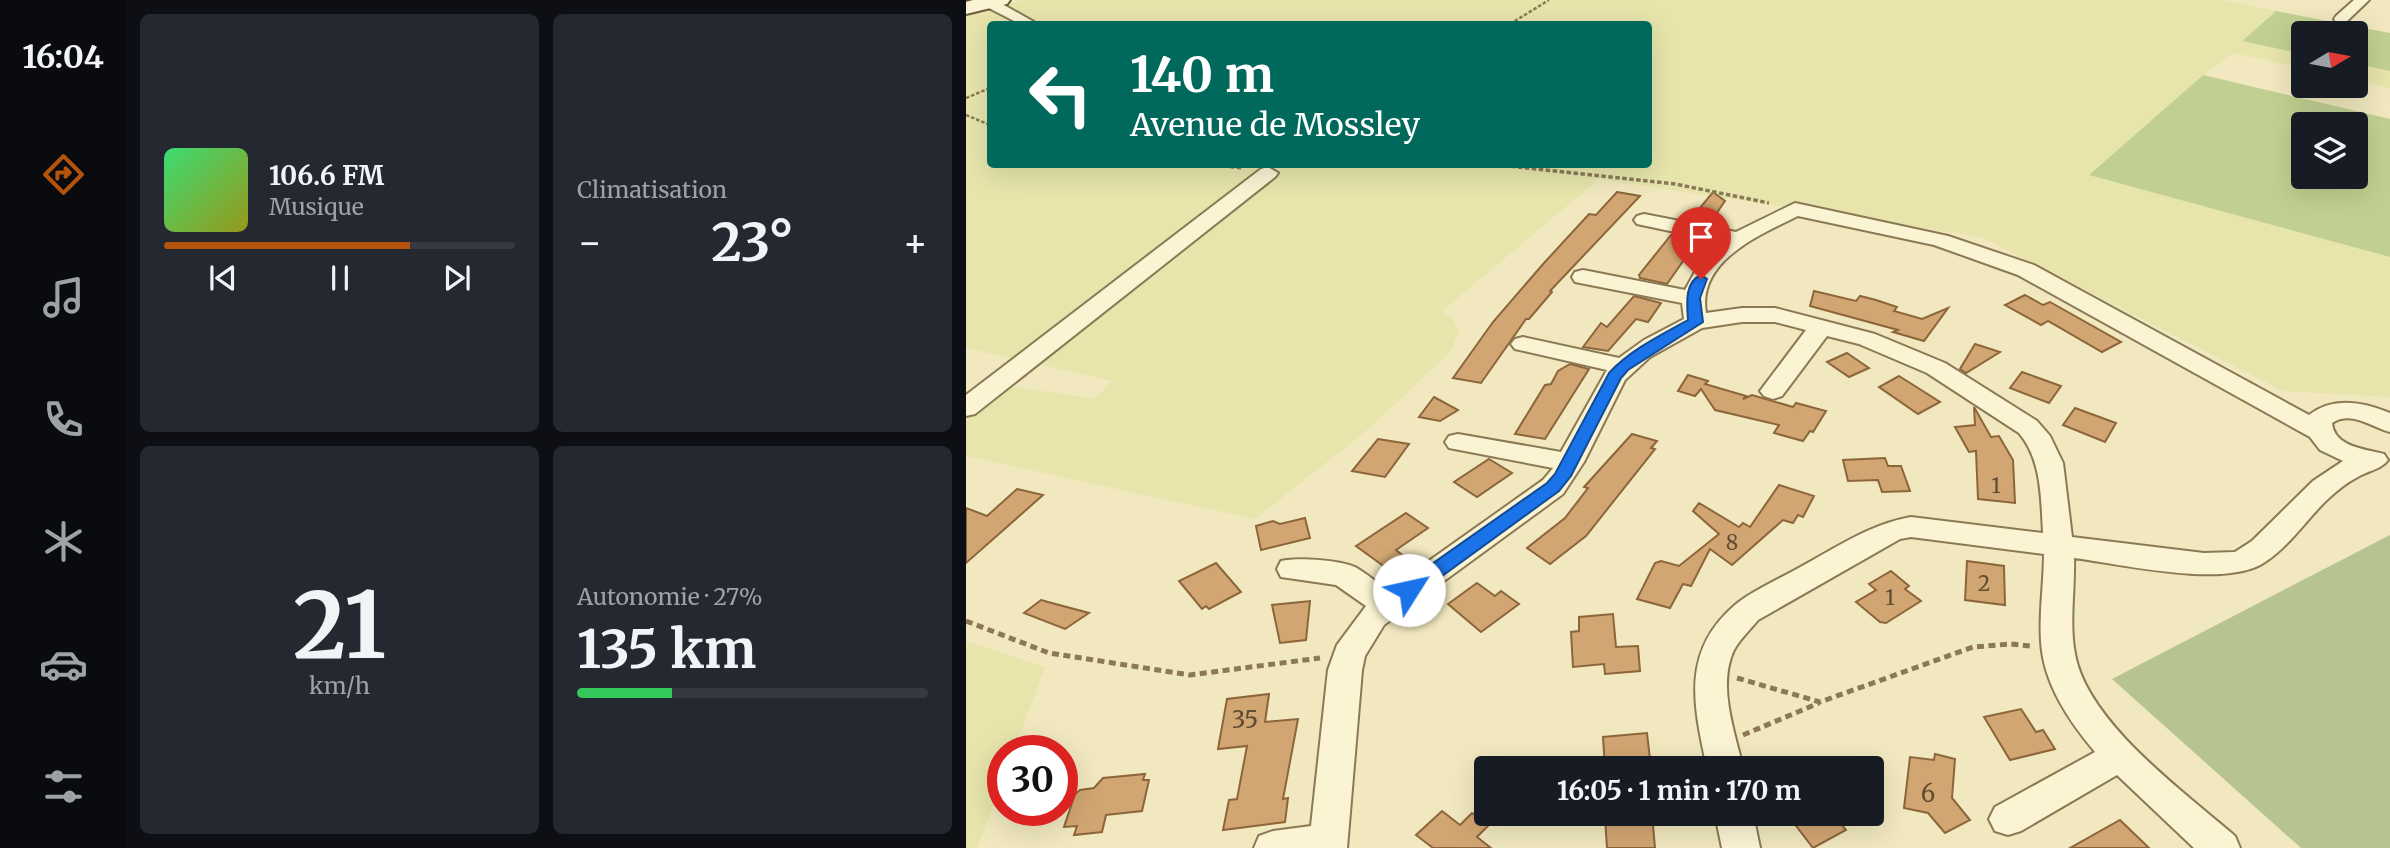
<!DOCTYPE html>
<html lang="fr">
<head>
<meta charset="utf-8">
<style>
  body { margin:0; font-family:Merriweather,serif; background:#242831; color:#f1f3f6; height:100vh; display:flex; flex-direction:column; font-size:26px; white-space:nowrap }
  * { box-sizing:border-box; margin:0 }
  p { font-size:23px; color:#9ea1a6 }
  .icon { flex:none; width:38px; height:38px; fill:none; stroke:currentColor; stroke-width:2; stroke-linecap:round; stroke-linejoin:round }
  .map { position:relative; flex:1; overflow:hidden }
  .side { display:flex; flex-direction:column; gap:14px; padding:14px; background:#0d0f14; width:840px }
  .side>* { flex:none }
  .guide { position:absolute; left:21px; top:21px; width:665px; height:147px; border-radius:7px; box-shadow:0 7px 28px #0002; background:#00695c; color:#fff; overflow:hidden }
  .needle { width:46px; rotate:80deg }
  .fabs { position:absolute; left:1325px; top:21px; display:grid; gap:14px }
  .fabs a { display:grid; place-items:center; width:77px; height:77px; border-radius:7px; background:#171b24; box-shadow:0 7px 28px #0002; font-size:35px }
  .speed { position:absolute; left:21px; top:735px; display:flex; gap:14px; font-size:35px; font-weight:700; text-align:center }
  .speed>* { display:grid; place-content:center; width:91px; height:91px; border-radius:50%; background:#171b24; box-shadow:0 7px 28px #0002; line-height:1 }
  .speed .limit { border:10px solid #d22; background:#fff; color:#111 }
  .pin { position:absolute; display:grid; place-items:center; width:60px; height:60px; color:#fff; margin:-72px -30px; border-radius:50% 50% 50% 0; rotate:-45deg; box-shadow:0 0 7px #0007 }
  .pin .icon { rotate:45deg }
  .me { position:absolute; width:77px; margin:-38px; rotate:55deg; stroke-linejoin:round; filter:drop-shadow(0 0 5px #0008) }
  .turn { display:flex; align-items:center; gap:24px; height:147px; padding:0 28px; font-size:32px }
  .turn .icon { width:91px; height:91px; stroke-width:2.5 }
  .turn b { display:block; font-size:49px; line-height:60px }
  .big { font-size:52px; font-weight:700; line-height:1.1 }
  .side .tile { flex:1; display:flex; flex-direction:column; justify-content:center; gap:10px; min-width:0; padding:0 24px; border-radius:10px; background:#242831 }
  .side .dial { align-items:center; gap:0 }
  .dial b { font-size:91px; line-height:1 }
  .song { display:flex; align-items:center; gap:21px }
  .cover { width:84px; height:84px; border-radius:10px; background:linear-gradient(135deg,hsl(140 70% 55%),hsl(60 70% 35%)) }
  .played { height:7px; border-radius:4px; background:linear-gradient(90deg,#b45309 70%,#363941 70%) }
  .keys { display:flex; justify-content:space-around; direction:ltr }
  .heat { display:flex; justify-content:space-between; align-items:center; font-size:38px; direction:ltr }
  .charge { height:10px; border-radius:5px; background:linear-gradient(90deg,#34c759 27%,#363941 0) }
  .side .tiles { flex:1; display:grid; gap:14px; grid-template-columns:repeat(2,1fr) }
  .trip { position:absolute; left:508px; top:756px; width:410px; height:70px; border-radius:7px; background:#171b24; box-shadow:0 7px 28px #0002; font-weight:700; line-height:70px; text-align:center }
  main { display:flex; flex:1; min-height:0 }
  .tabs { display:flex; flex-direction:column; width:126px; justify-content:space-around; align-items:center; background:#090b0e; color:#9ea1a6 }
  .tabs .icon { width:49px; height:49px }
  .tabs .selected { color:#b45309 }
  .tabs b { font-size:32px; color:#f1f3f6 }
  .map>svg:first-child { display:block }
</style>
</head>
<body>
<main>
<nav class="tabs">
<b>16:04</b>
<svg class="icon selected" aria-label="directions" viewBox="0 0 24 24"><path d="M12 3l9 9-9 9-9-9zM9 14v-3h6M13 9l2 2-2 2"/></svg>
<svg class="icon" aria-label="music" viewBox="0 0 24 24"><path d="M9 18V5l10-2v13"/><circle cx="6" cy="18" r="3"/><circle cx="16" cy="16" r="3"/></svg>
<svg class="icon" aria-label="phone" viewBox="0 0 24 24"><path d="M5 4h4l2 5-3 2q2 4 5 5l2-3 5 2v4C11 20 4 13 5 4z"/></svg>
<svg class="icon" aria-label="climate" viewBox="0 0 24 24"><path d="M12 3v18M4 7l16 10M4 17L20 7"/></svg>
<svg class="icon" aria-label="car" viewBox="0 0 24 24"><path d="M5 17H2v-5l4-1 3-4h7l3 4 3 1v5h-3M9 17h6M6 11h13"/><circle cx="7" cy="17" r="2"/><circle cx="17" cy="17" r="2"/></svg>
<svg class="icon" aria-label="filters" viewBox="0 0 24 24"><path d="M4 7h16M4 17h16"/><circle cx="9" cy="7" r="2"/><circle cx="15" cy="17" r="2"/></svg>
</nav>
<section class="side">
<div class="tiles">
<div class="tile">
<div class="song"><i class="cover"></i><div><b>106.6 FM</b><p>Musique</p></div></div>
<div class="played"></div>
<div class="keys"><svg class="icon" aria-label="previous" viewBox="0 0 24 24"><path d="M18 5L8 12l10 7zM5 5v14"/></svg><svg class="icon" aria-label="pause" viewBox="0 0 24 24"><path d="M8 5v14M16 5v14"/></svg><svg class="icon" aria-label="next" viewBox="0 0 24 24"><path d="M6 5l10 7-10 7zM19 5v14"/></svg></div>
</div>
<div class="tile"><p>Climatisation</p>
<div class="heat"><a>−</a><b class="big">23°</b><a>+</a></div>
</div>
<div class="tile dial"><b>21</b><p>km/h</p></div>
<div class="tile"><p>Autonomie · 27%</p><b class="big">135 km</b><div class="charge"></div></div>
</div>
</section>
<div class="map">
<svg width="1424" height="848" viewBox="0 0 1424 848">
  <rect width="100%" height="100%" fill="#f1e8bf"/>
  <g fill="#e7e5ac" fill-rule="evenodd">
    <path d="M 56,0 L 1258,0 L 1310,11 L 1276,41 L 1337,54 L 1337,68 L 1267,53 L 1237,75 L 1123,175 L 1424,257 L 1424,397 L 1317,391 L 1015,237 L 633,179 L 476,311 L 488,321 L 493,331 L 485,351 L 405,427 L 289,519 L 0,456 L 0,420 L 43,386 L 128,399 L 146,381 L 0,348 L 0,15 ZM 24,24 L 682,24 L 682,164 L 24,164 Z"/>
    <path d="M 1390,64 L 1424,71 L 1424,88 L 1390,80 Z"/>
    <path d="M 0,641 L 79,667 L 48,751 L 37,751 L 37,780 L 11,848 L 0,848 Z"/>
  </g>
  <g fill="#c1d092" fill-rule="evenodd">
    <path d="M 1310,11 L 1424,33 L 1424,71 L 1390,64 L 1390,33 L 1337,33 L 1337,54 L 1276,41 Z"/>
    <path d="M 1237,75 L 1424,119 L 1424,257 L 1123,175 ZM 1390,124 L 1390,177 L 1337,177 L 1337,124 Z"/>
  </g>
  <path fill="#b7c492" d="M 1424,535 L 1424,848 L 1335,848 L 1146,679 Z"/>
  <g fill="#d2a672" stroke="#8c653a" stroke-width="2">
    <path d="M 651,192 L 674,196 L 584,291 L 586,292 L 563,319 L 560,319 L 515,383 L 487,378 L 527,322 L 578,263 L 623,214 L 630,215 Z"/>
    <path d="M 747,192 L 759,201 L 743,224 L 724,220 Z"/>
    <path d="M 705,235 L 732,240 L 701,284 L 674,278 L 673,275 Z"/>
    <path d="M 848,291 L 890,301 L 894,296 L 910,300 L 931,307 L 928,311 L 956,319 L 982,308 L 958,341 L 927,332 L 932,330 L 844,306 Z"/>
    <path d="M 1059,295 L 1077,305 L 1084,302 L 1155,342 L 1136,352 L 1082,321 L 1075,325 L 1039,305 Z"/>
    <path d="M 668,296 L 695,303 L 682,322 L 670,319 L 642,351 L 617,347 L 635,323 L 641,327 Z"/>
    <path d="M 1009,344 L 1034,352 L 1000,373 L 994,369 Z"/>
    <path d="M 881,353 L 903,368 L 883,377 L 861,362 Z"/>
    <path d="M 604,364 L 623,369 L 579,439 L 549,434 L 579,385 L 585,384 L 592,371 Z"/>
    <path d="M 1056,372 L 1095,386 L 1083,403 L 1044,388 Z"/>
    <path d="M 722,375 L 742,381 L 739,384 L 780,396 L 777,399 L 786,395 L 827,407 L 830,403 L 860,411 L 847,432 L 844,431 L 837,441 L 808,433 L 813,425 L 749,410 L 735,389 L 729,396 L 712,391 Z"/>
    <path d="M 933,376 L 974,402 L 952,414 L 913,387 Z"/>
    <path d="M 468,397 L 492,410 L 474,421 L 453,417 Z"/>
    <path d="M 1008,407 L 1025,437 L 1033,436 L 1047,460 L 1049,503 L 1012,499 L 1010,451 L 1003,452 L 989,427 L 1009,425 Z"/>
    <path d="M 1109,408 L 1150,423 L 1139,442 L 1097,425 Z"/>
    <path d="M 666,434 L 691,441 L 685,448 L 689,449 L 620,536 L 584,564 L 561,548 L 599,518 L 622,488 L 618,487 Z"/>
    <path d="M 412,439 L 443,444 L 419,477 L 386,471 Z"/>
    <path d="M 919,458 L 922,466 L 935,466 L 944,491 L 916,492 L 912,480 L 882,481 L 877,460 Z"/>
    <path d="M 523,459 L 546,473 L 511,497 L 488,482 Z"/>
    <path d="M 813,485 L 848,496 L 837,517 L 832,515 L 827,523 L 817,520 L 766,565 L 744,549 L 725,586 L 717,584 L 704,608 L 671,599 L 689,563 L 695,561 L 713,566 L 753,534 L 727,511 L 733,503 L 773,527 L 777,523 L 784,527 Z"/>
    <path d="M 51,489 L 77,495 L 0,563 L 0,508 L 21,516 Z"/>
    <path d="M 440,513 L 462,528 L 430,550 L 440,558 L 423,570 L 390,546 Z"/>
    <path d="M 339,518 L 344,538 L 295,550 L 290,526 L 307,521 L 314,524 Z"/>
    <path d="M 1001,561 L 1038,566 L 1039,605 L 999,600 Z"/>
    <path d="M 250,563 L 275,592 L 243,609 L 240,606 L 236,609 L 213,581 Z"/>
    <path d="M 925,571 L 943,586 L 939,589 L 955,601 L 920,623 L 914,622 L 890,602 L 910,590 L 903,584 Z"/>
    <path d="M 511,583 L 529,596 L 535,591 L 553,604 L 515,632 L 482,604 Z"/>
    <path d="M 75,600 L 82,602 L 123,613 L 99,629 L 58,613 Z"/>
    <path d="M 344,601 L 340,640 L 314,643 L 306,605 Z"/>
    <path d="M 647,614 L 650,647 L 672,646 L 674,671 L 639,674 L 638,664 L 607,667 L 605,632 L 613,631 L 613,617 Z"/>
    <path d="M 303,694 L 299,722 L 332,719 L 317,799 L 322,798 L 319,822 L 257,830 L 263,800 L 271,799 L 281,746 L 252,749 L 261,699 Z"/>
    <path d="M 1055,709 L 1070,732 L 1077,730 L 1089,749 L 1044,760 L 1018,717 Z"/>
    <path d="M 681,733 L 685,768 L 639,768 L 637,737 Z"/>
    <path d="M 969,754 L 989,759 L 986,798 L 1004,820 L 979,833 L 962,813 L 938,808 L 944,757 L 968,760 Z"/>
    <path d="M 179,774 L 177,780 L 183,780 L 176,811 L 140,815 L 136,832 L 108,835 L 111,826 L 98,827 L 109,794 L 114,790 L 128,788 L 137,778 Z"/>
    <path d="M 476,811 L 494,825 L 506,813 L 523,825 L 511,837 L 525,848 L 467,848 L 450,835 Z"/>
    <path d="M 686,814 L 689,848 L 641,848 L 639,817 Z"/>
    <path d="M 821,814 L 867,814 L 880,830 L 847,848 Z"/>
    <path d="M 1154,820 L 1183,848 L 1104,848 Z"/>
  </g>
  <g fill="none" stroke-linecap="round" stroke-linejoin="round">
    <defs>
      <g id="street">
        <path d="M 19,0 L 29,0 L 68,22 L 67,24 L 54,24 L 19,6 Z"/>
        <path d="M 1388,0 L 1403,0 L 1380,22 L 1370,22 L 1368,19 L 1370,16 Z"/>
        <path d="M 302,167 L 312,173 L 309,177 L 9,414 L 0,416 L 0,395 L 295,169 Z"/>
        <path d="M 829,203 L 982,236 L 1068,265 L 1343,415 C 1367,396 1398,402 1424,413 L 1424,432 C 1405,427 1386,410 1366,423 C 1368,447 1399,449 1418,454 L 1422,460 C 1415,470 1400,471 1390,478 C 1380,483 1372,490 1364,497 C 1342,517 1324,546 1299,562 C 1260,589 1155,564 1108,558 C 1109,590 1103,623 1109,654 C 1121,722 1218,792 1269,836 L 1274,848 L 1228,848 L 1151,775 L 1055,831 L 1042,835 L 1029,831 L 1023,819 L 1029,807 L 1129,752 C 1103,721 1077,683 1075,641 C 1073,612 1078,583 1078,554 L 945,537 L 934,539 L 792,620 C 784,630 774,639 768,650 C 751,686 769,732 777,768 L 741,768 C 728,707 714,652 769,605 C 788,589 816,578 838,565 C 873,546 905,524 945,517 L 1077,533 C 1075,499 1076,460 1053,433 L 961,373 L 893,344 L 861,336 L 816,396 L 807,399 L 798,396 L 794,391 L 840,330 L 809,322 L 776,322 L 736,328 L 684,357 L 659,380 L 618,462 L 597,494 L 418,625 L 399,656 L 396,670 L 381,848 L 288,848 L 293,836 L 307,831 L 345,826 L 362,670 L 371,645 L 400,606 L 370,585 L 315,577 L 311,569 L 315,561 C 331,557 373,560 389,567 C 400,573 411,583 422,590 L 577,480 L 587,468 L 483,448 L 479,442 L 483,436 L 492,434 L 595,452 L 641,370 L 549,349 L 545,344 L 549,339 L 557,337 L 653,358 L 678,340 L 718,319 L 716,303 L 609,282 L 606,277 L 609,272 L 617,270 L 719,290 L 735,261 L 756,242 L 671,224 L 668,220 L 671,216 L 678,214 L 770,232 ZM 832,216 L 968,245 L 1052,275 L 1344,437 L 1354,450 L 1377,461 L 1347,481 L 1286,541 L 1269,552 L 1238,553 L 1106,537 L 1097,463 L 1084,436 L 1071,421 L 979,363 L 909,334 L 809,308 L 776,308 L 740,313 C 731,261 793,235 832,216 Z"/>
        <path d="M 749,814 L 787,814 L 794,848 L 756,848 Z"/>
      </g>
      <path id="secondary" d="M 7,0 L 44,0 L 41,4 L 0,14 L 0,2 Z"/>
    </defs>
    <use href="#street" stroke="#8b7956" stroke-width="4"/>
    <use href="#secondary" stroke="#6c5939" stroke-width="4"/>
    <g stroke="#8b7956" stroke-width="2.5" stroke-dasharray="3.5 2" stroke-linecap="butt">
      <path d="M 544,24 L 583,0"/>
      <path d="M 0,98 L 24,88"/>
      <path d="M 0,115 L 24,125"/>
    </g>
    <g stroke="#8b7956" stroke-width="3.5" stroke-dasharray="4.5 2.5" stroke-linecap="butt">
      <path d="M 243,164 L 277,168"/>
      <path d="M 524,164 L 709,184 L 803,203"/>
    </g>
    <g stroke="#8b7956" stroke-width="5" stroke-dasharray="7 4.5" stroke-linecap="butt">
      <path d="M 0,621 L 83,653 L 224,675 L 354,658"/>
      <path d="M 771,678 L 854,702 L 1007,647 L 1045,644 L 1064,646"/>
      <path d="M 777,735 L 853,703"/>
    </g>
    <use href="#street" fill="#fbf4d3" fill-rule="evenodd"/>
    <use href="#secondary" fill="#fbf4d3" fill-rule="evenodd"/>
  </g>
  <path fill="#1a73e8" stroke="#114b97" stroke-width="2" d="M 735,275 L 741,279 L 734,298 L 737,322 L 662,370 L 655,378 L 605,476 L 593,491 L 450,595 L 436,595 L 434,590 L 436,585 L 581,483 L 589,474 L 643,373 C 664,350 695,335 722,320 C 721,305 718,282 735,275 Z"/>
  <g text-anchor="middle" stroke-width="6" stroke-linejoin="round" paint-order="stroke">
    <g font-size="21" fill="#5f4c32">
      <text x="1030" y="493">1</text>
      <text x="766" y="550">8</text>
      <text x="1018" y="591">2</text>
      <text x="924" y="605">1</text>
    </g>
    <g font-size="24" fill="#5f4c32">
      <text x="279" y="728">35</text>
      <text x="962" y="802">6</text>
    </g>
  </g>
</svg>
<div class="fabs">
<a><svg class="needle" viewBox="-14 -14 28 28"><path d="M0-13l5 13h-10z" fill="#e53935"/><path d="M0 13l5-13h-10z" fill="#9ea1a6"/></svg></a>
<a><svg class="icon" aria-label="layers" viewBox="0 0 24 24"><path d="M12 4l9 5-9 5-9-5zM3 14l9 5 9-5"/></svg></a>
</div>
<div class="speed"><div class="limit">30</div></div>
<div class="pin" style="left:735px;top:279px;background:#d93025"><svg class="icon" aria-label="arrive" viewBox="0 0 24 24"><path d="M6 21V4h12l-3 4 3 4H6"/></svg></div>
<svg class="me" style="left:443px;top:590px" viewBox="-20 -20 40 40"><circle r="19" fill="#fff"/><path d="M0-13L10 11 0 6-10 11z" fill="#1a73e8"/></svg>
<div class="trip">16:05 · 1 min · 170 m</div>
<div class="guide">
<div class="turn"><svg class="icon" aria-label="left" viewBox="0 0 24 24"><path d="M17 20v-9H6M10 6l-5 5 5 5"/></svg><div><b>140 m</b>Avenue de Mossley</div></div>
</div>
</div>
</main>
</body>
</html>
